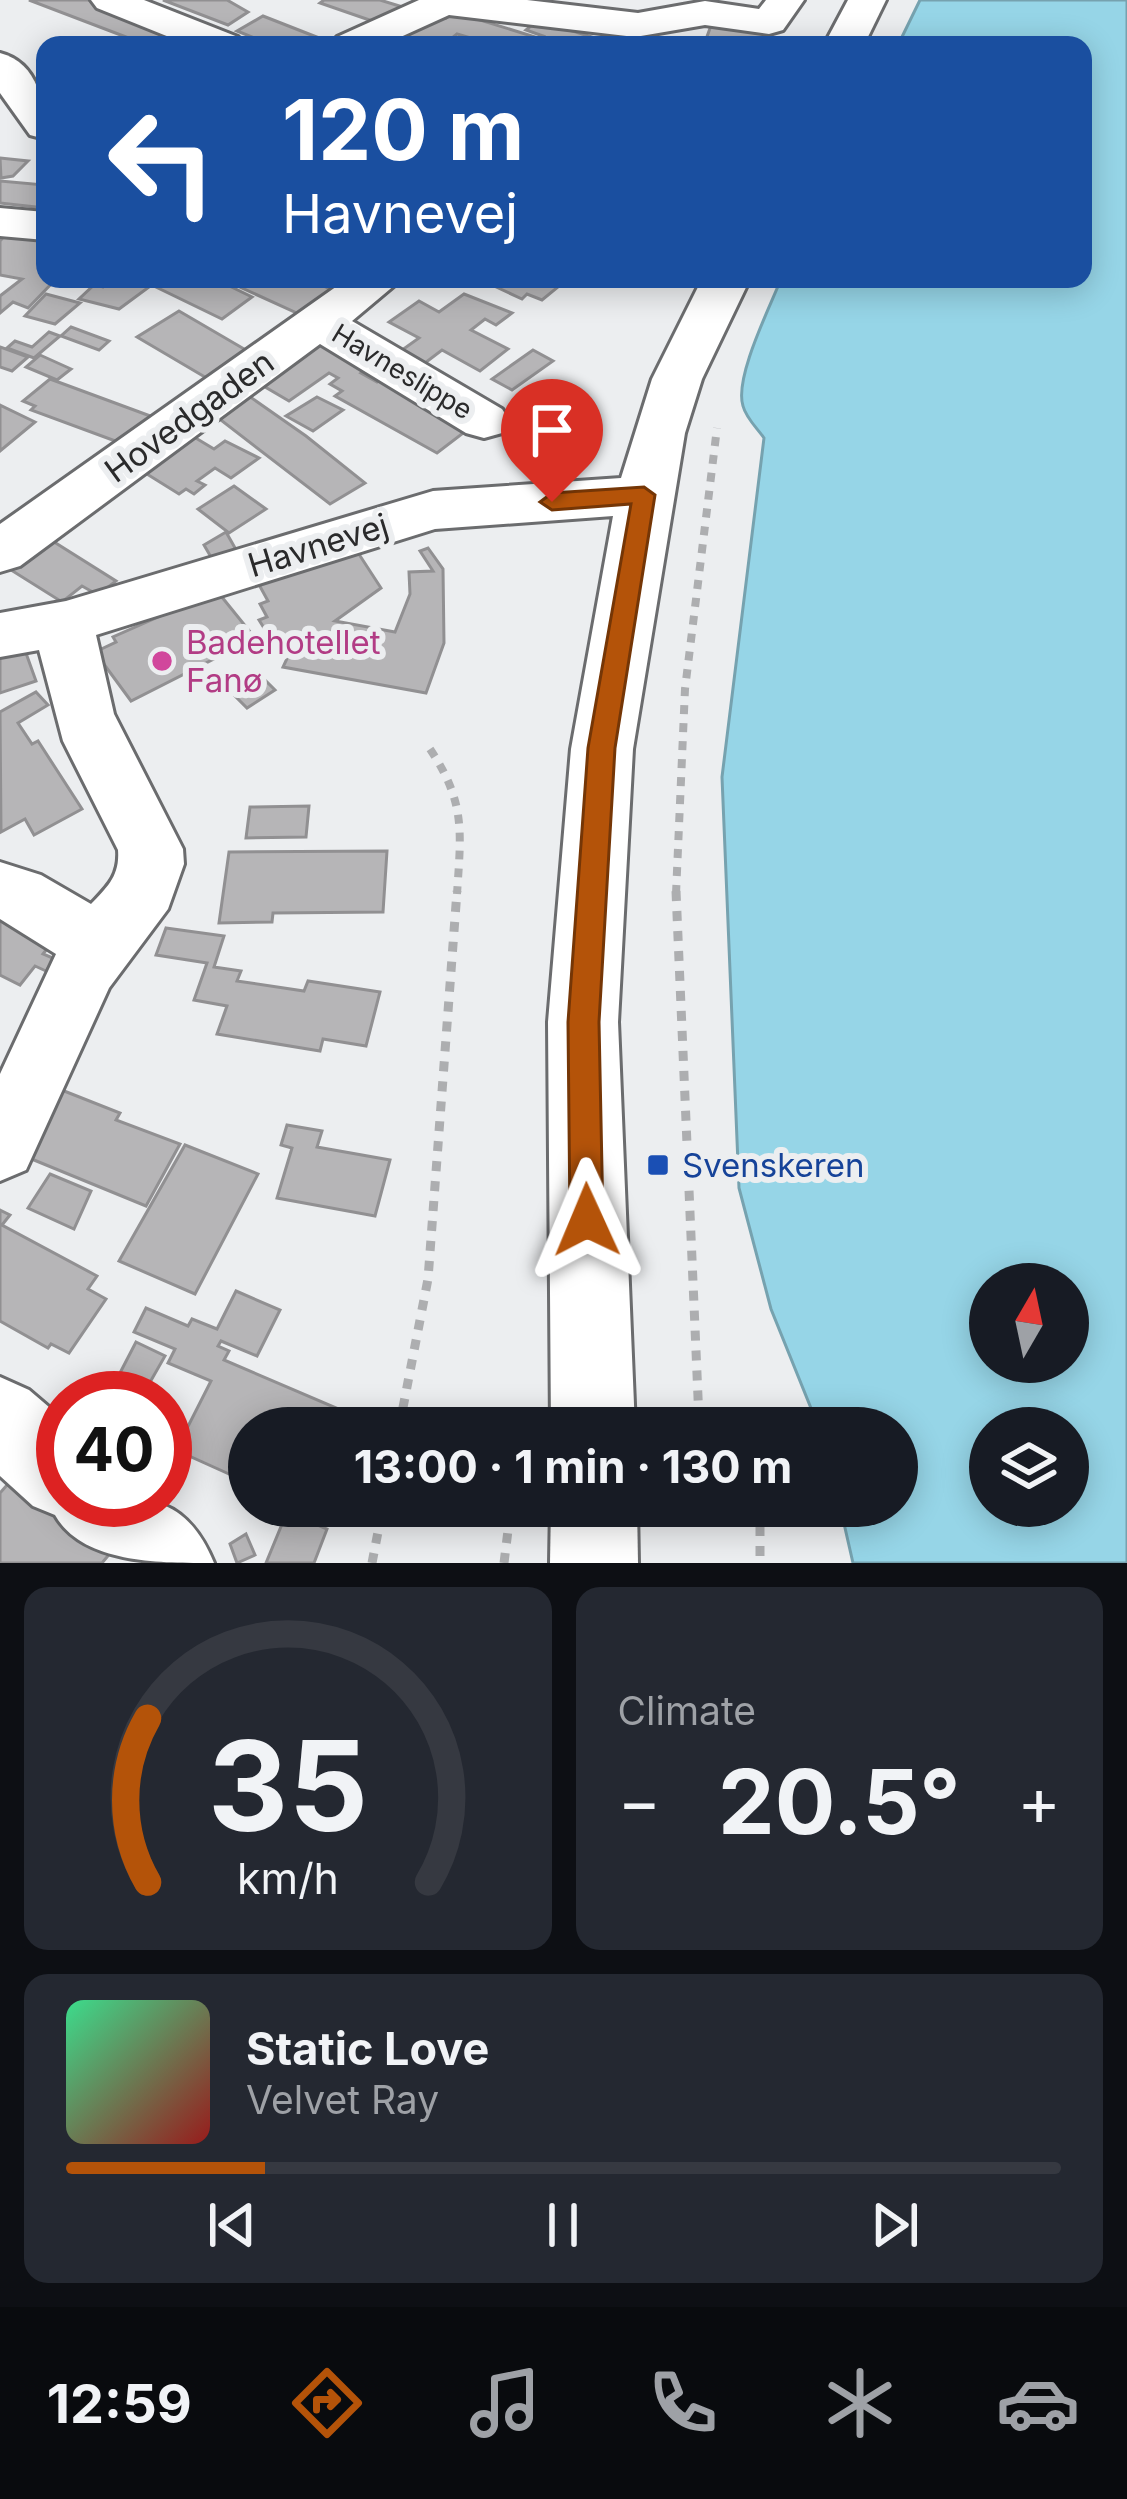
<!DOCTYPE html>
<html lang="en">
<head>
<meta charset="utf-8">
<style>
  body { margin:0; font-family:Inter,sans-serif; background:#242831; color:#f1f3f6; height:100vh; display:flex; flex-direction:column; font-size:45px; white-space:nowrap }
  * { box-sizing:border-box; margin:0 }
  p { font-size:39px; color:#9ea1a6 }
  .icon { flex:none; width:66px; height:66px; fill:none; stroke:currentColor; stroke-width:2; stroke-linecap:round; stroke-linejoin:round }
  .map { position:relative; height:1563px; overflow:hidden }
  .panel { display:flex; flex-direction:column; gap:24px; padding:24px; background:#0d0f14; flex:1 }
  .panel>* { flex:none }
  .guide { position:absolute; left:36px; top:36px; width:1056px; height:252px; border-radius:24px; box-shadow:0 6px 30px #0003; background:#1a4fa0; color:#fff; overflow:hidden }
  .needle { width:78px; rotate:9deg }
  .fabs { position:absolute; left:969px; top:1263px; display:grid; gap:24px }
  .fabs a { display:grid; place-items:center; width:120px; height:120px; border-radius:50%; background:#171b24; box-shadow:0 6px 30px #0003; font-size:60px }
  .speed { position:absolute; left:36px; top:1371px; display:flex; gap:24px; font-size:60px; font-weight:700; text-align:center }
  .speed>* { display:grid; place-content:center; width:156px; height:156px; border-radius:50%; background:#171b24; box-shadow:0 6px 30px #0003; line-height:1 }
  .speed .limit { border:18px solid #d22; background:#fff; color:#111 }
  .pin { position:absolute; display:grid; place-items:center; width:102px; height:102px; color:#fff; margin:-123px -51px; border-radius:50% 50% 50% 0; rotate:-45deg; box-shadow:0 0 12px #0007 }
  .pin .icon { rotate:45deg }
  .me { position:absolute; width:132px; margin:-66px; rotate:359deg; stroke-linejoin:round; filter:drop-shadow(0 0 9px #0008) }
  .turn { display:flex; align-items:center; gap:42px; height:252px; padding:0 48px; font-size:54px }
  .turn .icon { width:156px; height:156px; stroke-width:2.5 }
  .turn b { display:block; font-size:84px; line-height:102px }
  .big { font-size:90px; font-weight:700; line-height:1.1 }
  .panel .tile { flex:1; display:flex; flex-direction:column; justify-content:center; gap:18px; min-width:0; padding:0 42px; border-radius:24px; background:#242831 }
  .panel .dial { align-items:center; gap:0 }
  .dial svg { height:312px; overflow:visible; fill:none; stroke:#363941; stroke-width:7; stroke-linecap:round; text-anchor:middle }
  .dial text { fill:#f1f3f6; stroke:none }
  .song { display:flex; align-items:center; gap:36px }
  .cover { width:144px; height:144px; border-radius:18px; background:linear-gradient(135deg,hsl(150 70% 55%),hsl(0 70% 35%)) }
  .played { height:12px; border-radius:6px; background:linear-gradient(90deg,#b45309 20%,#363941 20%) }
  .keys { display:flex; justify-content:space-around; direction:ltr }
  .heat { display:flex; justify-content:space-between; align-items:center; font-size:66px; direction:ltr }
  .panel .tiles { flex:1; display:grid; gap:24px; grid-template-columns:1fr 1fr }
  .tile:last-child { grid-column:span 2 }
  .trip { position:absolute; left:228px; top:1407px; width:690px; height:120px; border-radius:60px; background:#171b24; box-shadow:0 6px 30px #0003; font-weight:700; line-height:120px; text-align:center }
  .tab-bar { display:flex; height:192px; justify-content:space-around; align-items:center; background:#090b0e; color:#9ea1a6 }
  .tab-bar .icon { width:84px; height:84px }
  .tab-bar .active { color:#b45309 }
  .tab-bar b { font-size:54px; color:#f1f3f6 }
  .map>svg:first-child { display:block }
</style>
</head>
<body>
<div class="map">
<svg width="1127" height="1563" viewBox="0 0 1127 1563">
  <rect width="100%" height="100%" fill="#eceef0"/>
  <path fill="#96d5e7" stroke="#76a2af" stroke-width="3" fill-rule="evenodd" d="M 920,0 L 1127,0 L 1127,1563 L 853,1563 L 840,1506 L 897,1506 L 897,1428 L 819,1428 L 771,1309 L 739,1188 L 722,777 L 764,438 C 757,428 746,418 743,406 C 734,378 770,307 781,279 L 1083,279 L 1083,45 L 898,45 ZM 990,1284 L 1068,1284 L 1068,1362 L 990,1362 ZM 990,1428 L 1068,1428 L 1068,1506 L 990,1506 Z"/>
  <g fill="#b6b5b7" stroke="#919092" stroke-width="3">
    <path d="M 29,0 L 106,0 L 174,31 L 147,45 Z"/>
    <path d="M 163,0 L 227,0 L 248,12 L 228,25 Z"/>
    <path d="M 324,0 L 380,0 L 406,8 L 381,24 L 320,3 Z"/>
    <path d="M 454,12 L 535,37 L 528,45 L 494,45 L 457,34 L 446,43 L 429,38 L 421,45 L 369,45 L 380,36 L 395,41 L 436,15 L 446,18 Z"/>
    <path d="M 263,16 L 337,45 L 272,45 L 237,31 Z"/>
    <path d="M 538,20 L 617,45 L 536,41 L 543,36 L 526,30 Z"/>
    <path d="M 713,20 L 774,27 L 770,40 L 778,45 L 704,45 Z"/>
    <path d="M 0,158 L 28,161 L 13,176 L 1,178 Z"/>
    <path d="M 0,181 L 45,185 L 45,208 L 0,203 Z"/>
    <path d="M 8,232 L 45,239 L 45,279 L 56,279 L 28,308 L 13,302 L 0,313 L 0,296 L 22,279 L 0,275 L 0,241 Z"/>
    <path d="M 112,279 L 139,279 L 149,287 L 119,309 L 79,299 L 95,284 L 103,287 Z"/>
    <path d="M 164,279 L 215,279 L 252,297 L 222,319 L 154,286 Z"/>
    <path d="M 237,279 L 308,279 L 341,294 L 310,319 L 231,283 Z"/>
    <path d="M 479,279 L 540,279 L 558,287 L 542,300 L 527,294 L 522,299 Z"/>
    <path d="M 46,294 L 80,303 L 55,324 L 25,316 Z"/>
    <path d="M 464,294 L 512,313 L 496,325 L 485,319 L 471,330 L 508,349 L 480,371 L 442,350 L 425,363 L 402,350 L 419,338 L 389,322 L 419,301 L 439,312 Z"/>
    <path d="M 179,311 L 251,353 L 210,380 L 137,337 Z"/>
    <path d="M 71,327 L 109,341 L 99,350 L 61,336 Z"/>
    <path d="M 49,332 L 60,336 L 34,358 L 7,348 L 15,341 L 32,347 Z"/>
    <path d="M 321,333 L 373,364 L 361,373 L 377,382 L 387,375 L 475,424 L 437,453 L 335,396 L 342,391 L 330,384 L 338,378 L 329,373 L 289,401 L 253,380 Z"/>
    <path d="M 0,347 L 28,357 L 12,371 L 0,367 Z"/>
    <path d="M 533,350 L 553,361 L 512,390 L 492,379 Z"/>
    <path d="M 40,355 L 71,369 L 57,380 L 26,367 Z"/>
    <path d="M 50,379 L 153,417 L 118,442 L 31,410 L 35,406 L 23,401 Z"/>
    <path d="M 246,394 L 306,436 L 365,483 L 330,504 L 213,414 Z"/>
    <path d="M 317,397 L 343,410 L 313,431 L 286,416 Z"/>
    <path d="M 0,405 L 35,422 L 0,451 Z"/>
    <path d="M 184,431 L 214,449 L 225,441 L 259,458 L 231,478 L 215,468 L 197,481 L 205,485 L 194,494 L 186,489 L 179,494 L 134,466 Z"/>
    <path d="M 234,486 L 266,509 L 229,533 L 198,509 Z"/>
    <path d="M 226,532 L 239,555 L 215,564 L 204,545 Z"/>
    <path d="M 43,535 L 116,581 L 98,595 L 82,586 L 62,602 L 3,565 Z"/>
    <path d="M 353,545 L 381,588 L 335,621 L 395,632 L 410,594 L 409,572 L 433,571 L 420,551 L 428,548 L 443,569 L 444,643 L 426,693 L 283,667 L 297,637 L 287,635 L 276,647 L 259,620 L 267,617 L 260,604 L 268,601 L 257,581 Z"/>
    <path d="M 217,591 L 255,638 L 131,701 L 95,652 L 116,642 L 113,637 Z"/>
    <path d="M 22,642 L 36,681 L 0,693 L 0,649 Z"/>
    <path d="M 260,675 L 275,690 L 247,708 L 232,693 Z"/>
    <path d="M 36,692 L 48,705 L 18,723 L 32,744 L 38,741 L 82,809 L 34,835 L 25,819 L 1,832 L 0,712 Z"/>
    <path d="M 309,806 L 306,837 L 246,838 L 250,807 Z"/>
    <path d="M 387,851 L 383,912 L 273,913 L 272,922 L 219,923 L 229,852 Z"/>
    <path d="M 0,899 L 58,935 L 43,954 L 55,959 L 46,971 L 35,966 L 20,985 L 0,975 Z"/>
    <path d="M 166,928 L 224,936 L 214,967 L 241,971 L 237,981 L 304,991 L 308,981 L 380,992 L 366,1046 L 323,1039 L 320,1051 L 217,1034 L 227,1006 L 194,1000 L 207,963 L 156,955 Z"/>
    <path d="M 54,1087 L 120,1113 L 116,1120 L 180,1144 L 146,1206 L 12,1151 Z"/>
    <path d="M 287,1125 L 322,1131 L 317,1147 L 390,1160 L 375,1216 L 277,1198 L 292,1148 L 281,1145 Z"/>
    <path d="M 185,1145 L 258,1174 L 195,1294 L 119,1261 Z"/>
    <path d="M 50,1174 L 91,1191 L 74,1229 L 28,1208 Z"/>
    <path d="M 0,1210 L 10,1215 L 2,1225 L 97,1276 L 88,1289 L 106,1299 L 69,1353 L 51,1344 L 48,1348 L 0,1321 Z"/>
    <path d="M 236,1291 L 280,1310 L 257,1356 L 221,1341 L 218,1346 L 229,1351 L 224,1360 L 341,1410 L 333,1428 L 249,1428 L 249,1483 L 176,1450 L 211,1381 L 168,1363 L 175,1349 L 134,1332 L 146,1308 L 188,1326 L 192,1319 L 217,1329 Z"/>
    <path d="M 136,1342 L 165,1356 L 141,1398 L 107,1398 Z"/>
    <path d="M 30,1459 L 63,1490 L 63,1500 L 122,1539 L 102,1563 L 0,1563 L 0,1493 Z"/>
    <path d="M 287,1512 L 327,1529 L 314,1563 L 266,1563 Z"/>
    <path d="M 246,1534 L 255,1555 L 237,1563 L 230,1544 Z"/>
  </g>
  <g fill="none" stroke-linecap="round" stroke-linejoin="round">
    <defs>
      <g id="minor">
        <path d="M 91,0 L 144,0 L 238,37 L 244,45 L 189,45 L 97,8 Z"/>
        <path d="M 419,0 L 527,0 L 638,13 L 705,1 L 759,9 L 766,0 L 804,0 L 783,30 L 769,34 L 705,25 L 635,37 L 449,15 L 383,45 L 331,45 L 337,37 Z"/>
        <path d="M 848,0 L 886,0 L 864,45 L 824,45 Z"/>
        <path d="M 0,53 C 39,63 45,105 45,139 L 30,135 L 0,93 Z"/>
        <path d="M 0,208 L 45,212 L 45,240 L 0,236 Z"/>
        <path d="M 347,279 L 402,279 L 352,321 L 502,409 L 510,421 L 502,433 L 484,438 L 466,433 L 320,344 L 20,566 L 0,572 L 0,524 Z"/>
        <path d="M 702,279 L 750,279 L 702,379 L 685,433 L 633,749 L 618,1022 L 635,1428 L 551,1428 L 548,1022 L 571,749 L 613,516 L 435,529 L 96,635 L 114,714 L 183,849 L 184,864 L 168,909 L 109,988 L 26,1170 L 0,1181 L 0,1074 L 56,954 L 0,919 L 0,862 L 41,875 L 91,904 C 107,887 120,876 118,850 L 63,741 L 39,650 L 0,657 L 0,613 L 66,601 L 433,491 L 621,478 L 652,379 Z"/>
        <path d="M 0,1377 L 29,1390 L 63,1419 L 63,1500 C 135,1500 181,1484 214,1563 C 157,1563 82,1563 55,1515 L 33,1506 L 0,1476 Z"/>
        <path d="M 551,1506 L 637,1506 L 638,1563 L 550,1563 Z"/>
      </g>
    </defs>
    <use href="#minor" stroke="#6b6c6e" stroke-width="6"/>
    <g stroke="#adaeb0" stroke-width="8" stroke-dasharray="9 9" stroke-linecap="butt">
      <path d="M 430,749 C 466,803 461,832 457,894"/>
      <path d="M 676,894 L 685,689 L 717,428"/>
    </g>
    <g stroke="#adaeb0" stroke-width="9" stroke-dasharray="10 10" stroke-linecap="butt">
      <path d="M 676,891 L 699,1420 L 710,1428"/>
      <path d="M 399,1428 L 428,1279 L 457,891"/>
      <path d="M 760,1506 L 760,1563"/>
      <path d="M 372,1563 L 383,1506"/>
      <path d="M 504,1563 L 511,1506"/>
    </g>
    <use href="#minor" fill="#fff" fill-rule="evenodd"/>
  </g>
  <path fill="#b45309" stroke="#753606" stroke-width="3" d="M 644,487 L 655,495 L 615,748 L 599,1022 L 603,1220 L 599,1231 L 587,1236 L 575,1231 L 570,1220 L 568,1022 L 588,748 L 631,504 L 552,510 L 540,502 L 552,493 Z"/>
  <circle fill="#d1479c" stroke="#eceef0" stroke-width="4.5" cx="162" cy="661" r="12"/>
  <rect fill="#1a4fb4" stroke="#eceef0" stroke-width="4.5" x="646" y="1153" width="24" height="24" rx="6"/>
  <g text-anchor="middle" stroke-width="12" stroke-linejoin="round" paint-order="stroke">
    <g font-size="27" fill="#2a2a2b" stroke="#eceef0">
      <text transform="translate(402 372) rotate(31)" y="9">Havneslippe</text>
    </g>
    <g font-size="33" fill="#2a2a2b" stroke="#eceef0">
      <text transform="translate(189 416) rotate(-36)" y="12">Hovedgaden</text>
      <text transform="translate(318 545) rotate(-17)" y="12">Havnevej</text>
    </g>
    <g font-size="33" fill="#b23c85" stroke="#eceef0" text-anchor="start">
      <text x="186" y="654">Badehotellet<tspan x="186" dy="38">Fanø</tspan></text>
    </g>
    <g font-size="33" fill="#164399" stroke="#eceef0" text-anchor="start">
      <text x="682" y="1177">Svenskeren</text>
    </g>
  </g>
</svg>
<div class="fabs">
<a><svg class="needle" viewBox="-14 -14 28 28"><path d="M0-13l5 13h-10z" fill="#e53935"/><path d="M0 13l5-13h-10z" fill="#9ea1a6"/></svg></a>
<a><svg class="icon" aria-label="layers" viewBox="0 0 24 24"><path d="M12 4l9 5-9 5-9-5zM3 14l9 5 9-5"/></svg></a>
</div>
<div class="speed"><div class="limit">40</div></div>
<div class="pin" style="left:552px;top:502px;background:#d93025"><svg class="icon" aria-label="arrive" viewBox="0 0 24 24"><path d="M6 21V4h12l-3 4 3 4H6"/></svg></div>
<svg class="me" style="left:587px;top:1220px" viewBox="-20 -20 40 40"><path d="M0-17L14 15 0 8-14 15z" fill="#b45309" stroke="#fff" stroke-width="4"/></svg>
<div class="trip">13:00 · 1 min · 130 m</div>
<div class="guide">
<div class="turn"><svg class="icon" aria-label="left" viewBox="0 0 24 24"><path d="M17 20v-9H6M10 6l-5 5 5 5"/></svg><div><b>120 m</b>Havnevej</div></div>
</div>
</div>
<section class="panel">
<div class="tiles">
<div class="tile dial"><svg viewBox="0 0 100 80">
<path d="M14 69A42 42 0 1 1 86 69"/>
<path d="M14 69A42 42 0 0 1 14 27" stroke="#b45309"/>
<text x="50" y="56" font-size="32" font-weight="700">35</text>
<text x="50" y="72" font-size="11">km/h</text>
</svg></div>
<div class="tile"><p>Climate</p>
<div class="heat"><a>−</a><b class="big">20.5°</b><a>+</a></div>
</div>
<div class="tile">
<div class="song"><i class="cover"></i><div><b>Static Love</b><p>Velvet Ray</p></div></div>
<div class="played"></div>
<div class="keys"><svg class="icon" aria-label="previous" viewBox="0 0 24 24"><path d="M18 5L8 12l10 7zM5 5v14"/></svg><svg class="icon" aria-label="pause" viewBox="0 0 24 24"><path d="M8 5v14M16 5v14"/></svg><svg class="icon" aria-label="next" viewBox="0 0 24 24"><path d="M6 5l10 7-10 7zM19 5v14"/></svg></div>
</div>
</div>
</section>
<nav class="tab-bar">
<b>12:59</b>
<svg class="icon active" aria-label="directions" viewBox="0 0 24 24"><path d="M12 3l9 9-9 9-9-9zM9 14v-3h6M13 9l2 2-2 2"/></svg>
<svg class="icon" aria-label="music" viewBox="0 0 24 24"><path d="M9 18V5l10-2v13"/><circle cx="6" cy="18" r="3"/><circle cx="16" cy="16" r="3"/></svg>
<svg class="icon" aria-label="phone" viewBox="0 0 24 24"><path d="M5 4h4l2 5-3 2q2 4 5 5l2-3 5 2v4C11 20 4 13 5 4z"/></svg>
<svg class="icon" aria-label="climate" viewBox="0 0 24 24"><path d="M12 3v18M4 7l16 10M4 17L20 7"/></svg>
<svg class="icon" aria-label="car" viewBox="0 0 24 24"><path d="M5 17H2v-5l4-1 3-4h7l3 4 3 1v5h-3M9 17h6M6 11h13"/><circle cx="7" cy="17" r="2"/><circle cx="17" cy="17" r="2"/></svg>
</nav>
</body>
</html>
